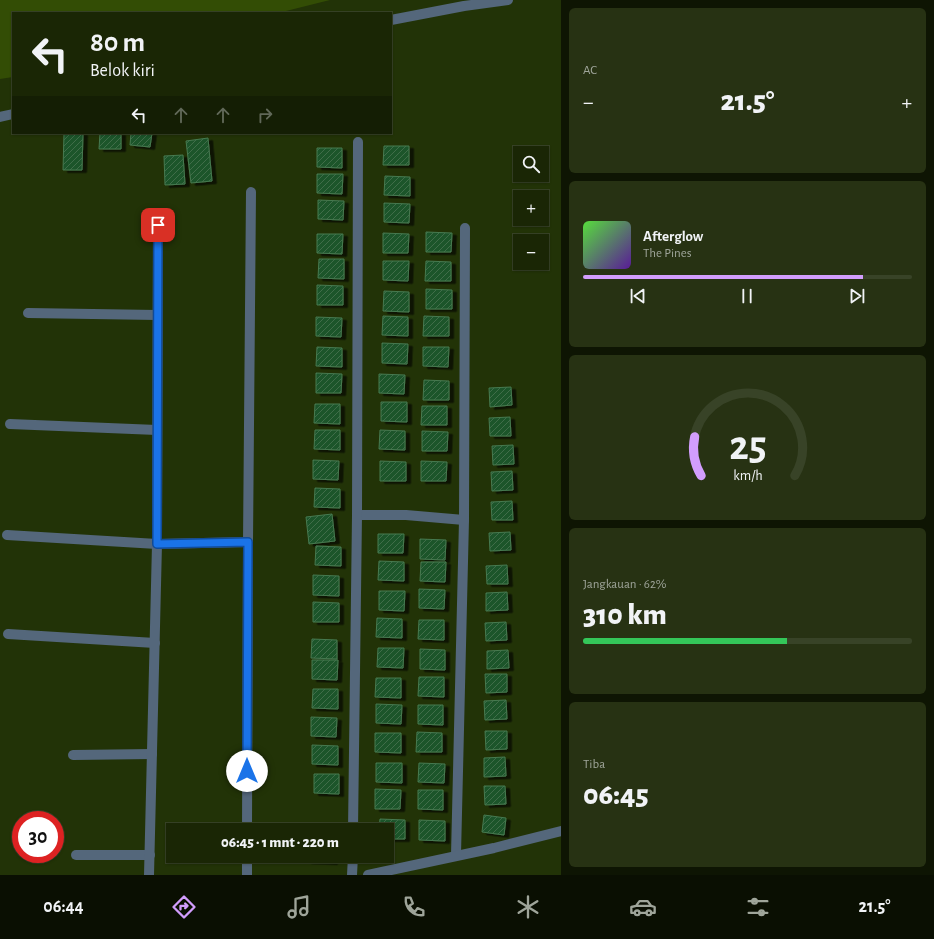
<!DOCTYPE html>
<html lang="id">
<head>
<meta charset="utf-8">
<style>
  body { margin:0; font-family:"Alegreya Sans",sans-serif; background:#273213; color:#f1f3f6; height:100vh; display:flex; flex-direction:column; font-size:15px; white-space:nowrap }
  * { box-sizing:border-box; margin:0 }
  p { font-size:13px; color:#9fa59a }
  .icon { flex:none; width:22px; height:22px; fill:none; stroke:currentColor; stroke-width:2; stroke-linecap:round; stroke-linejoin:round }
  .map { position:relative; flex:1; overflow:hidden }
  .drawer { display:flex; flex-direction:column; gap:8px; padding:8px; background:#0e1503; width:373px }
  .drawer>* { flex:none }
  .hud { position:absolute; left:12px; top:12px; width:380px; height:122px; border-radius:0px; box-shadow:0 1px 3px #0004,0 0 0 1px #384327; background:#1a2605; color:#f1f3f6; overflow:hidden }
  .controls { position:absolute; left:513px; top:146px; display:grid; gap:8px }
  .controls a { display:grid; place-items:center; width:36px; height:36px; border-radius:0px; background:#1a2605; box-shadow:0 1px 3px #0004,0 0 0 1px #384327; font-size:20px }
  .speed { position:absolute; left:12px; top:811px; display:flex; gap:8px; font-size:20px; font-weight:700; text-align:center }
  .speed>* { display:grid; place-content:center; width:52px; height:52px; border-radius:50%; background:#1a2605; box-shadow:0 1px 3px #0004,0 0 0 1px #384327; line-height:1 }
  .speed .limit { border:6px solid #d22; background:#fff; color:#111 }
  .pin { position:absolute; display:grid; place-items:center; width:34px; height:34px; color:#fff; margin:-17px; border-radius:8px; box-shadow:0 2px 6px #0006 }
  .me { position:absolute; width:44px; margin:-22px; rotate:0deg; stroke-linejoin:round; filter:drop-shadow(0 0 3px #0008) }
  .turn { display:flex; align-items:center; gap:14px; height:84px; padding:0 12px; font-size:18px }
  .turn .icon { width:52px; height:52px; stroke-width:2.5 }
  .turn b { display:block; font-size:28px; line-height:34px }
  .lanes { display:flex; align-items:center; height:38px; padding:0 12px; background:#0003; justify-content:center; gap:20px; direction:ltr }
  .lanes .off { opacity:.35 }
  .big { font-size:30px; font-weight:800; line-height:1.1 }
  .drawer .tile { flex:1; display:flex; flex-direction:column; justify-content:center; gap:6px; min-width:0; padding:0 14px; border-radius:6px; background:#273213 }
  .drawer .dial { align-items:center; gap:0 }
  .dial svg { height:104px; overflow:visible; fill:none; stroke:#384327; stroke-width:7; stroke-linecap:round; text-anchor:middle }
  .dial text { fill:#f1f3f6; stroke:none }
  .song { display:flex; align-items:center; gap:12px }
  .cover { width:48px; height:48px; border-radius:6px; background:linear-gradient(135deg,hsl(110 70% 55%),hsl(270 70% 35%)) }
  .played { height:4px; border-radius:2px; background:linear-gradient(90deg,#d29dfd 85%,#384327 85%) }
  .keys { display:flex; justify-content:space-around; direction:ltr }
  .heat { display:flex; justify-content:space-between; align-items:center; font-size:22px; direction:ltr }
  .charge { height:6px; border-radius:3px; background:linear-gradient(90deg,#34c759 62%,#384327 0) }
  .trip { position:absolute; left:166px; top:823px; width:228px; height:40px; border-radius:0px; background:#1a2605; box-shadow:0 1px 3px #0004,0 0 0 1px #384327; font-weight:800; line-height:40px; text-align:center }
  .menu { display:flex; height:64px; justify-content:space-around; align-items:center; background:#0a0f02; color:#9fa59a }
  .menu .icon { width:28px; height:28px }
  .menu .on { color:#d29dfd }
  .menu b { font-size:18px; color:#f1f3f6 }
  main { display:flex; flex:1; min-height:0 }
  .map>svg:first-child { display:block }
</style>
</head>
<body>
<main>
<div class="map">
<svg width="561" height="875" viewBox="0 0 561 875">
  <defs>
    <pattern id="building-hatch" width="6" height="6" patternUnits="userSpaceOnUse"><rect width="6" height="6" fill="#1f542c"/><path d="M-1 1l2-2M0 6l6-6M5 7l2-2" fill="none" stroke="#3f6d4a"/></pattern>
    <filter id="shadow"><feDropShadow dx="4.5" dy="2.5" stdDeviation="0" flood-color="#0009"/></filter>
  </defs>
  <rect width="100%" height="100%" fill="#223307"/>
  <path fill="#334d05" d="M 0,0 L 330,0 L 278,13 L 13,13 L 13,77 L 0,79 Z"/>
  <g fill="url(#building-hatch)" stroke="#467a50" filter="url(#shadow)">
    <path d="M 64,133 L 83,133 L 82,170 L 63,170 Z"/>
    <path d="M 100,133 L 121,133 L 121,149 L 99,149 Z"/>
    <path d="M 131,133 L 152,133 L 150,147 L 130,145 Z"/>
    <path d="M 208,138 L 212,181 L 191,183 L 186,141 Z"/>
    <path d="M 384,146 L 409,146 L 409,165 L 383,165 Z"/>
    <path d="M 317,148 L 342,148 L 342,168 L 317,167 Z"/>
    <path d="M 183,155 L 185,184 L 165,185 L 164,156 Z"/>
    <path d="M 317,174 L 343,174 L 342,194 L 317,193 Z"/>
    <path d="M 385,176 L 410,177 L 410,196 L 384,195 Z"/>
    <path d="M 318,200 L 344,201 L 343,220 L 318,219 Z"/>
    <path d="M 384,203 L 410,204 L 409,223 L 384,222 Z"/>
    <path d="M 426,232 L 452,233 L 451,252 L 426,252 Z"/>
    <path d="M 383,233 L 409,234 L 408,253 L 383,253 Z"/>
    <path d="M 317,234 L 343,234 L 342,254 L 317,253 Z"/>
    <path d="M 319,259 L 344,259 L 344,279 L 318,278 Z"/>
    <path d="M 383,261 L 409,261 L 408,281 L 383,280 Z"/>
    <path d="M 426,261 L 451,262 L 451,281 L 425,281 Z"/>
    <path d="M 317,285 L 343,286 L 343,305 L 317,305 Z"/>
    <path d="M 426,289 L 452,290 L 452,309 L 426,309 Z"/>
    <path d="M 384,291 L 409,292 L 409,312 L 383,311 Z"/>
    <path d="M 383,316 L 408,317 L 408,336 L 382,335 Z"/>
    <path d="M 424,316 L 449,317 L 449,336 L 423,336 Z"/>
    <path d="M 316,317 L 342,318 L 341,337 L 316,336 Z"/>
    <path d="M 382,343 L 408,344 L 407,364 L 382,363 Z"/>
    <path d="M 317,347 L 342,348 L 342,367 L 316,366 Z"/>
    <path d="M 423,347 L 449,347 L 448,367 L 423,366 Z"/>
    <path d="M 316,373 L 342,374 L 341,393 L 316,393 Z"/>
    <path d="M 379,374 L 405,375 L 404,394 L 379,393 Z"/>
    <path d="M 424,380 L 449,381 L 449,400 L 423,400 Z"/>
    <path d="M 511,387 L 512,405 L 490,407 L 489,388 Z"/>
    <path d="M 381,402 L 407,402 L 407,422 L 381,421 Z"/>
    <path d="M 315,404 L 340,404 L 340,424 L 314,423 Z"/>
    <path d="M 422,406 L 447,406 L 447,425 L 421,425 Z"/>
    <path d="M 510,417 L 511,436 L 490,436 L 489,418 Z"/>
    <path d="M 315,430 L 340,430 L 340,450 L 314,449 Z"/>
    <path d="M 380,430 L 405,431 L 405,450 L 379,449 Z"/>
    <path d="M 422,431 L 448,432 L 447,451 L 422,451 Z"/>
    <path d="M 513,445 L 514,464 L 493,465 L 492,446 Z"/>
    <path d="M 313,460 L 339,461 L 338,480 L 313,479 Z"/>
    <path d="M 380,461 L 406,462 L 406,481 L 380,481 Z"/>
    <path d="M 421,461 L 447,462 L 446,481 L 421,481 Z"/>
    <path d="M 512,471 L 513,490 L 492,491 L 491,472 Z"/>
    <path d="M 315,488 L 340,489 L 340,508 L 314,507 Z"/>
    <path d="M 512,501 L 513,520 L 492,520 L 491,502 Z"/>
    <path d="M 332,514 L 335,541 L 309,544 L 306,517 Z"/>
    <path d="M 510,532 L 511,550 L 490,551 L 489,533 Z"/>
    <path d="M 378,534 L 404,534 L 403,553 L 378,553 Z"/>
    <path d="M 420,539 L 446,540 L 445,560 L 420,559 Z"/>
    <path d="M 316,546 L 341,547 L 341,566 L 315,565 Z"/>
    <path d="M 379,561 L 404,562 L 404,581 L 378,580 Z"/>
    <path d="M 421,562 L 446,562 L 445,582 L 420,581 Z"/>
    <path d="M 507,565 L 508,584 L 487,584 L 486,566 Z"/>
    <path d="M 313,575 L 339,576 L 339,596 L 313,595 Z"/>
    <path d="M 419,589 L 445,590 L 444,609 L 419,608 Z"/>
    <path d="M 379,591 L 405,591 L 404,611 L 379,610 Z"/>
    <path d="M 507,592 L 508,610 L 486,611 L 486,593 Z"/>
    <path d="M 313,602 L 339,603 L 339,622 L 313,622 Z"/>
    <path d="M 377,618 L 402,619 L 402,638 L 376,637 Z"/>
    <path d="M 419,620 L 444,620 L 444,640 L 418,639 Z"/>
    <path d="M 506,622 L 507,640 L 486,641 L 485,623 Z"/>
    <path d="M 312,639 L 337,640 L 337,659 L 311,658 Z"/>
    <path d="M 378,648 L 404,648 L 403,668 L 377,667 Z"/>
    <path d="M 420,649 L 445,650 L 445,670 L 420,669 Z"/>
    <path d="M 508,650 L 509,668 L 487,669 L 487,651 Z"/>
    <path d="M 312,660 L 338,660 L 337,680 L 312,679 Z"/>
    <path d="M 485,674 L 507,674 L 507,692 L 486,693 Z"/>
    <path d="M 419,677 L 444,677 L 444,697 L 418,696 Z"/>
    <path d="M 376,678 L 401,678 L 401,698 L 375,697 Z"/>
    <path d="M 313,689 L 338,689 L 338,709 L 312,708 Z"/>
    <path d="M 506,700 L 507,719 L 485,720 L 484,701 Z"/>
    <path d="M 376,704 L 402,705 L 401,724 L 376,723 Z"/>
    <path d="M 418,705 L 443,705 L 443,725 L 418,724 Z"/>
    <path d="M 311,717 L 337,718 L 336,737 L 311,736 Z"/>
    <path d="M 485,731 L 507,731 L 507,749 L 486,750 Z"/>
    <path d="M 417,732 L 442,733 L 442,752 L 416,752 Z"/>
    <path d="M 375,733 L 401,733 L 401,753 L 375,752 Z"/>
    <path d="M 312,745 L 338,746 L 338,765 L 312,764 Z"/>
    <path d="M 505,757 L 506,776 L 484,777 L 484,758 Z"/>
    <path d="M 376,763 L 402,763 L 402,783 L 376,782 Z"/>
    <path d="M 419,763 L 445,764 L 444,783 L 418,782 Z"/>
    <path d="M 314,774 L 339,774 L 339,794 L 314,793 Z"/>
    <path d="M 484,786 L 505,786 L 506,804 L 485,805 Z"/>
    <path d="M 375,789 L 401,790 L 400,809 L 375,809 Z"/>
    <path d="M 418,790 L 443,790 L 443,810 L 418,809 Z"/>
    <path d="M 484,815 L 506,818 L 504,835 L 482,832 Z"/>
    <path d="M 380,819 L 405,820 L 405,839 L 387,839 L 387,830 L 379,830 Z"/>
    <path d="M 419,820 L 445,821 L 445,841 L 419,840 Z"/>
    <path d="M 308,856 L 333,856 L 333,862 L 307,861 Z"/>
  </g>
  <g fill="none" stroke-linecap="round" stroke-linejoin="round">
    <g stroke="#54677b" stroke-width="10">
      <path d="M 391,20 L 464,6 L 508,0"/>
      <path d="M 0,117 L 13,114"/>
      <path d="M 28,313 L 157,315"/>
      <path d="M 10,424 L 157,430"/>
      <path d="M 357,515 L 406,515 L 464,520"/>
      <path d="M 7,535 L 157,544 L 248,542"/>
      <path d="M 8,634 L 155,643"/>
      <path d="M 73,755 L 152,754"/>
      <path d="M 247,830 L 248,542 L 251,192"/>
      <path d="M 353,830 L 357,515 L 358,142"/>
      <path d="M 76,855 L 150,855"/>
      <path d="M 456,855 L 464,520 L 465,228"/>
      <path d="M 149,875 L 157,544 L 158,225"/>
      <path d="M 247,875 L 247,856"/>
      <path d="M 352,875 L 353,856"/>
      <path d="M 368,875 L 494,848 L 561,831"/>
    </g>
  </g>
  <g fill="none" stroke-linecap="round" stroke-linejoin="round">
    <defs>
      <path id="route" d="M 158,225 L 157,544 L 248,542 L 247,771"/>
    </defs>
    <use href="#route" stroke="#114b97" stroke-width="10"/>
    <use href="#route" stroke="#1a73e8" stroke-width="7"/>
  </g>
</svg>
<div class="controls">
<a><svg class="icon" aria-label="search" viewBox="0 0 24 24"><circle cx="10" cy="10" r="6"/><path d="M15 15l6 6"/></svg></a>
<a>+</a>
<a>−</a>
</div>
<div class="speed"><div class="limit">30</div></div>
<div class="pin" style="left:158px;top:225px;background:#d93025"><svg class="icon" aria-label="arrive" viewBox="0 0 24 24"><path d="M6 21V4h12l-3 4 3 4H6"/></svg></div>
<svg class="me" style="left:247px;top:771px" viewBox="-20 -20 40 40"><circle r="19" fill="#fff"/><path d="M0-13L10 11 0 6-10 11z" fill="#1a73e8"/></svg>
<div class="trip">06:45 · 1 mnt · 220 m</div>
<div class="hud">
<div class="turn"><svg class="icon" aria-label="left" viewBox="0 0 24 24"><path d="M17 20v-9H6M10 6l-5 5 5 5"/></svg><div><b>80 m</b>Belok kiri</div></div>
<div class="lanes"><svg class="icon" aria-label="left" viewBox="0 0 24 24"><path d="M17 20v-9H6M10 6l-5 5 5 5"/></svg><svg class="icon off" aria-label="ahead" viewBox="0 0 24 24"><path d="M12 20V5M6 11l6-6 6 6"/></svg><svg class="icon off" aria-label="ahead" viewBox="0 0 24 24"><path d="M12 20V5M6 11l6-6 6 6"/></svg><svg class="icon off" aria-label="right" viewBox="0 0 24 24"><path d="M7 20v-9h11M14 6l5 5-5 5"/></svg></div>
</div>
</div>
<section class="drawer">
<div class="tile"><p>AC</p>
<div class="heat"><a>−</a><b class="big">21.5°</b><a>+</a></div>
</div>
<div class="tile">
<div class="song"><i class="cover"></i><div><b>Afterglow</b><p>The Pines</p></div></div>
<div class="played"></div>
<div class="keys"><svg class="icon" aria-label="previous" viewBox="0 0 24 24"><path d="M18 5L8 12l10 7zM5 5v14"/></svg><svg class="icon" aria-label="pause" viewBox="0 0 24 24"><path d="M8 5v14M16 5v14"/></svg><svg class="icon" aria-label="next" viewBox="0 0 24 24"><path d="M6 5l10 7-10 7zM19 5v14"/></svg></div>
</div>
<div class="tile dial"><svg viewBox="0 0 100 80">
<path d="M14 69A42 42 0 1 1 86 69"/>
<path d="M14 69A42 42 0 0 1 9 39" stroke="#d29dfd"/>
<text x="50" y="56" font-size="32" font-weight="700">25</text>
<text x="50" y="72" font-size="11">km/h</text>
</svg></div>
<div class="tile"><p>Jangkauan · 62%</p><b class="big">310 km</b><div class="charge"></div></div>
<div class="tile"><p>Tiba</p><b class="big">06:45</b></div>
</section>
</main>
<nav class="menu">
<b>06:44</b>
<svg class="icon on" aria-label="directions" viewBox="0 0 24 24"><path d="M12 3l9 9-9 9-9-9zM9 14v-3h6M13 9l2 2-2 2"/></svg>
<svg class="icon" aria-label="music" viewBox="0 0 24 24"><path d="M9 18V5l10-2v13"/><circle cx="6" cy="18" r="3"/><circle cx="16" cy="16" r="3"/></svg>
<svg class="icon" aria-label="phone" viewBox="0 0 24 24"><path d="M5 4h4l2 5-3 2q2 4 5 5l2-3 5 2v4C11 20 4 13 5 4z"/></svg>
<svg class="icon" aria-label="climate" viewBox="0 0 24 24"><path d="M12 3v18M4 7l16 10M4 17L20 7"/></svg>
<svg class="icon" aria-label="car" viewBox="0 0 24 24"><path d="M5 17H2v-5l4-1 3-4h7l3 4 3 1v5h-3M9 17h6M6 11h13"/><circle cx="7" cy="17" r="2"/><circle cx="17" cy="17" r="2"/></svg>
<svg class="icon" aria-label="filters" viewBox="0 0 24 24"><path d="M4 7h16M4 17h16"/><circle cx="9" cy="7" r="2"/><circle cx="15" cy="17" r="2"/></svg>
<b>21.5°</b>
</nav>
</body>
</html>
